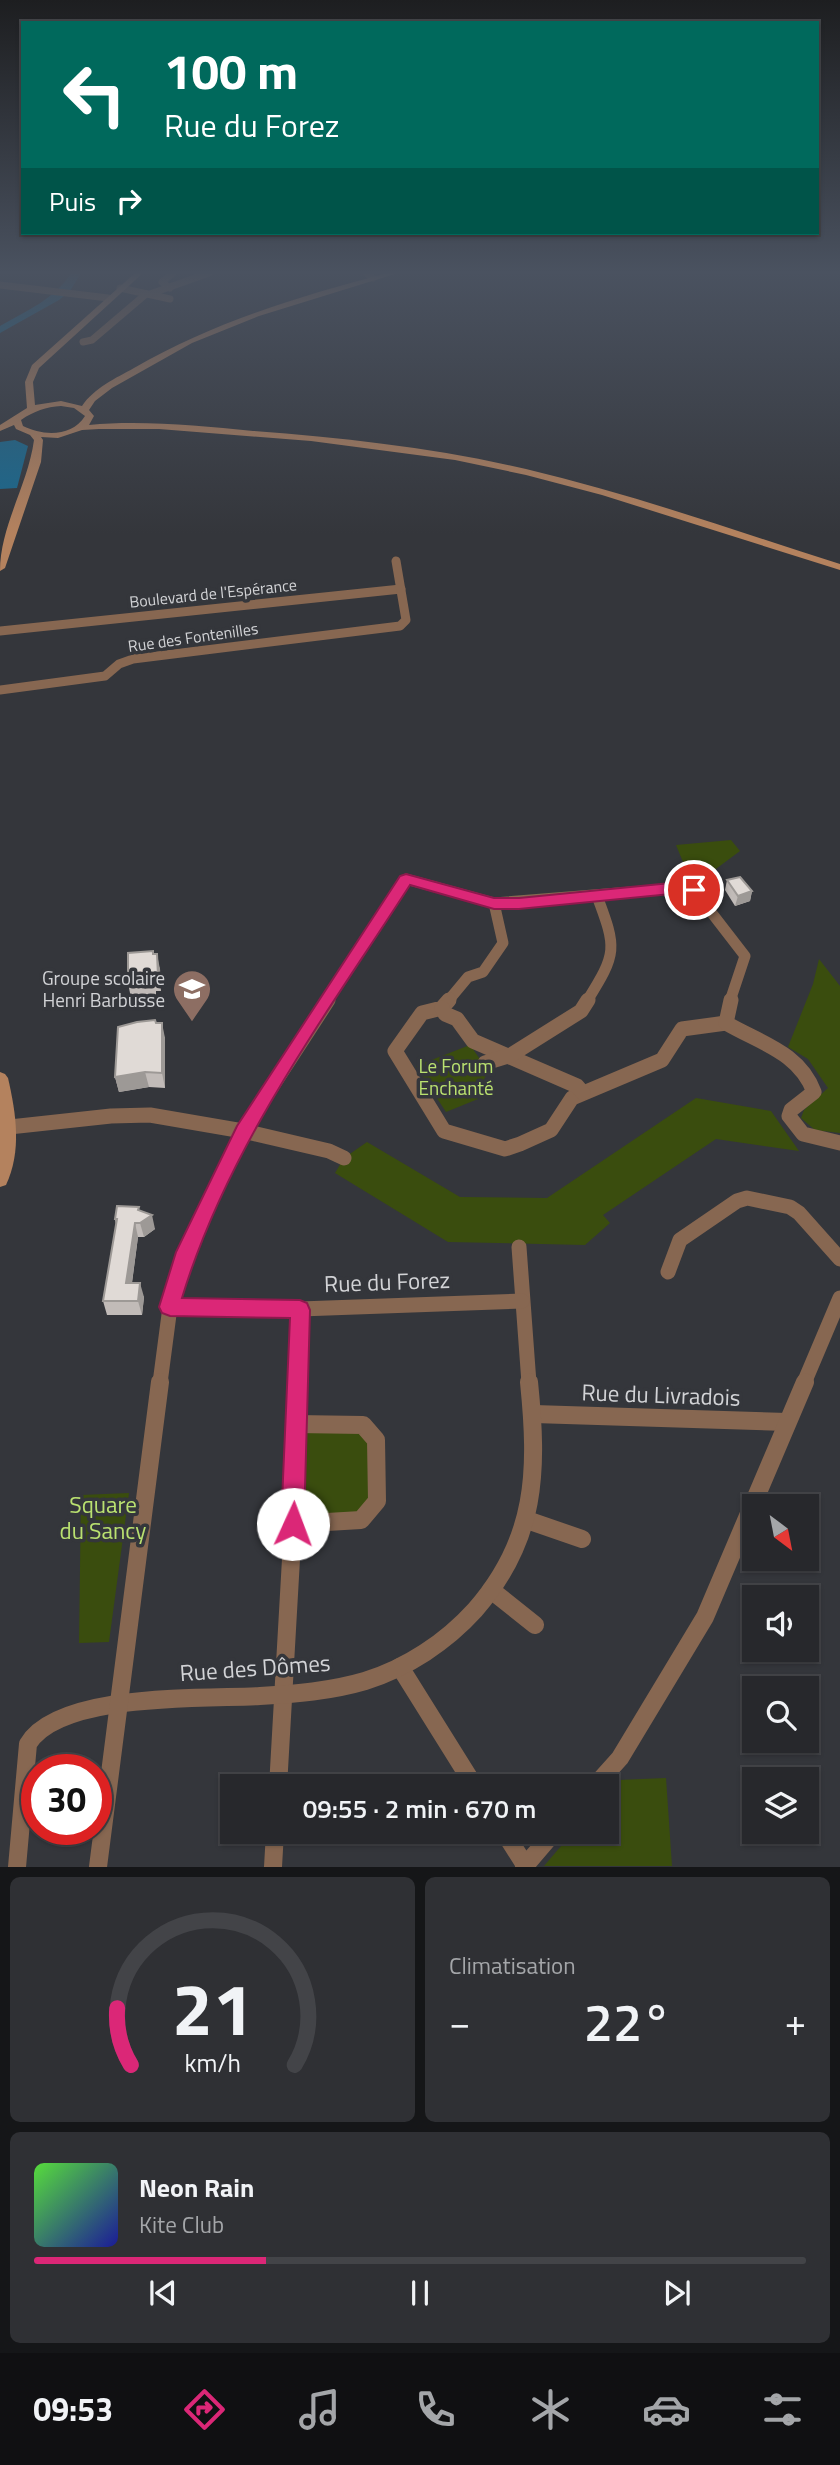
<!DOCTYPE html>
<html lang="fr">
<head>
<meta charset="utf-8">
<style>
  body { margin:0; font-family:"Titillium Web",sans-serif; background:#2f3034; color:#f1f3f6; height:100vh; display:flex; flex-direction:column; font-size:26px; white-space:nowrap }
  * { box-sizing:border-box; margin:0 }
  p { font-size:23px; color:#a4a6a9 }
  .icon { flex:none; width:38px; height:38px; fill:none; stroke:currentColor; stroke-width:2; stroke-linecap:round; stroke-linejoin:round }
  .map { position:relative; height:1867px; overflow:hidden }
  .sheet { display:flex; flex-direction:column; gap:10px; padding:10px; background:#151618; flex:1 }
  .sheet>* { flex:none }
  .hud { position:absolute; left:21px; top:21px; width:798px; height:214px; border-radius:0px; box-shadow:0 2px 5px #0004,0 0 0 2px #434448; background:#00695c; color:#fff; overflow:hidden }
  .needle { width:46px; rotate:148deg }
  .fabs { position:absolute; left:742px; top:1494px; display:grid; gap:14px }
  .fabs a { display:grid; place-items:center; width:77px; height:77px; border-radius:0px; background:#27282c; box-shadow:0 2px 5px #0004,0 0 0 2px #434448; font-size:35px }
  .speed { position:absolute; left:21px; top:1754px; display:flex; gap:14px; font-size:35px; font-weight:700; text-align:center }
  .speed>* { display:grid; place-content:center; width:91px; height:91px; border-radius:50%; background:#27282c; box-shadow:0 2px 5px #0004,0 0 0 2px #434448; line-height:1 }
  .speed .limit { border:10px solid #d22; background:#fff; color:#111 }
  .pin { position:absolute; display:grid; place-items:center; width:60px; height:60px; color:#fff; margin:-30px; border:4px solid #fff; border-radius:50%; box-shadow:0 2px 7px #0007 }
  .me { position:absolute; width:77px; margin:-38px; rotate:2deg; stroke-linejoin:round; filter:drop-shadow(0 0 5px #0008) }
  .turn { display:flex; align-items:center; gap:24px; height:147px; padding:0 28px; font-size:32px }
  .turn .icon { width:91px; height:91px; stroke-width:2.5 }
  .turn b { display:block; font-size:49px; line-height:60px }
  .then { display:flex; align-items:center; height:66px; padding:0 28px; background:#0003; gap:14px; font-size:26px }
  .big { font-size:52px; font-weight:600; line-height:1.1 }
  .sheet .widget { flex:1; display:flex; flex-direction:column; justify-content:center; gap:10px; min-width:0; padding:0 24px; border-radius:10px; background:#2f3034 }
  .sheet .dial { align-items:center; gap:0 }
  .dial svg { height:182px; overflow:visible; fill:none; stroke:#434448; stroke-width:7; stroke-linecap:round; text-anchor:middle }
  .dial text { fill:#f1f3f6; stroke:none }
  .song { display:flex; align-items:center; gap:21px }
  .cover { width:84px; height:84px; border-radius:10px; background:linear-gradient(135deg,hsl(110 70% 55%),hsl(240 70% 35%)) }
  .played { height:7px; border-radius:4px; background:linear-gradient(90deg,#db2777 30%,#434448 30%) }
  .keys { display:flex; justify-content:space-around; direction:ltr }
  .heat { display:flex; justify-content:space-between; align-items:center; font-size:38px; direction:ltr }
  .sheet .tiles { flex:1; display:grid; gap:10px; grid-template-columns:1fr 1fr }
  .widget:last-child { grid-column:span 2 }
  .trip { position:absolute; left:220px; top:1774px; width:399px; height:70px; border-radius:0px; background:#27282c; box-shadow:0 2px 5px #0004,0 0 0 2px #434448; font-weight:600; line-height:70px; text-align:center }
  .dock { display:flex; height:112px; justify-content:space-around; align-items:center; background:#101012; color:#a4a6a9 }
  .dock .icon { width:49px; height:49px }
  .dock .on { color:#db2777 }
  .dock b { font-size:32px; color:#f1f3f6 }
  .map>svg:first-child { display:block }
</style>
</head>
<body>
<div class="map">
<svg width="840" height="1867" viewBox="0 0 840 1867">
  <rect width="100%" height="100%" fill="#34363b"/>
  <g fill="#3a4d0e">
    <path d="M 731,840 L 740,851 L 697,883 L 690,879 L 676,845 Z"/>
    <path d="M 819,959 L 840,986 L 840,1133 L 815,1130 L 801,1118 L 804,1110 L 828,1088 L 808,1059 L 788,1047 L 813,984 Z"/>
    <path d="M 470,1045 L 489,1072 L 474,1093 L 478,1099 L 446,1112 L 416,1066 Z"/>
    <path d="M 696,1098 L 771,1111 L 799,1151 L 716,1139 L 603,1215 L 610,1223 L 585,1245 L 448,1242 L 335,1173 L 344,1158 L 367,1142 L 460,1197 L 547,1198 Z"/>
    <path d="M 296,1424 L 363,1425 L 376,1440 L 377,1501 L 361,1520 L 293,1524 Z"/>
    <path d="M 129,1493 L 109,1642 L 79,1643 L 81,1495 Z"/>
    <path d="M 666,1778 L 672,1866 L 544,1866 L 573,1832 L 607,1832 L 607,1793 L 618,1780 Z"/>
  </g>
  <path fill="#19698f" d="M 15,440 L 28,446 L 17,488 L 0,489 L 0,442 Z"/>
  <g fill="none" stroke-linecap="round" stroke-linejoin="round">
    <path fill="#19698f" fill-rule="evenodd" d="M 71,273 L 81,273 L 70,291 L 59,300 L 0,333 L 0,326 C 26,311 55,299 71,273 Z"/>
    <g stroke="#876751" stroke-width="7">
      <path d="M 366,273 L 373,278"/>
      <path d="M 0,285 L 108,298"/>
      <path d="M 120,288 L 170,299"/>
      <path d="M 170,288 L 162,282 L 173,273"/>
      <path d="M 150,294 L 209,273"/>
      <path d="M 83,342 L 92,340 L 146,294"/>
    </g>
    <g stroke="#876751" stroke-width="9">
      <path d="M 0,631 L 401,589"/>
      <path d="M 0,690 L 105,676 L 119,664 L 133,659 L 400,626 L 406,620 L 396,561"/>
    </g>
    <g stroke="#876751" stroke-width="11">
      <path d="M 327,1001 L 406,879 L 494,903 L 681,888 L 694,890 L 745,956 L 730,1001"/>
      <path d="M 448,1001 L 468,977 L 483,972 L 503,943 L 494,903"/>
      <path d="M 587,1001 C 617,953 617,949 597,896"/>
    </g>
    <g stroke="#876751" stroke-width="15">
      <path d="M 449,1000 L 442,1008 L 422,1013 L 395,1051 L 444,1131 L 505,1149 L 520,1144 L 551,1130 L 572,1098 L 662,1060 L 682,1029 L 726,1023"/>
      <path d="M 731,1000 L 726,1023 C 760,1043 799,1052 814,1092 L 791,1110 L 789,1116 L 803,1134 L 840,1143"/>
      <path d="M 442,1008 L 445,1014 L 457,1019 L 473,1041 L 577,1086 L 583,1093"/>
      <path d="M 485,1063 L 511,1055 L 581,1011 L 588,1000"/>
      <path d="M 0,1128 L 111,1116 L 150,1115 L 243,1131 L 329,1151 L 344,1158"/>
      <path d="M 519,1247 L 529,1383"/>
      <path d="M 668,1272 L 680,1240 L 737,1201 L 747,1198 L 790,1207 L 799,1213 L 840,1259"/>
      <path d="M 170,1307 L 300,1309 L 522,1301"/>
      <path d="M 160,1383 L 170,1307 L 186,1253 L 243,1131 L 328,1000"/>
      <path d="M 298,1383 L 300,1309"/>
      <path d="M 804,1383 L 840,1298"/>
    </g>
    <g stroke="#876751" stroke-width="18">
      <path d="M 534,1414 L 787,1422"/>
      <path d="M 527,1520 L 582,1539"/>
      <path d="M 293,1524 L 361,1520 L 377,1501 L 376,1440 L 363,1425 L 296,1424"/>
      <path d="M 491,1590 L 535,1625"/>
      <path d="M 400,1667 L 475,1787"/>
      <path d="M 278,1782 L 347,1781 L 347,1787"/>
      <path d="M 278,1787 L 293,1524 L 298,1382"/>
      <path d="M 594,1787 L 620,1758 L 705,1617 L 805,1382"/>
      <path d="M 504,1832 L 525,1865"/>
      <path d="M 17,1867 L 28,1744 C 59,1692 206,1699 260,1696 C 295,1694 331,1691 365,1681 C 407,1668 446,1642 475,1610 C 537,1539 538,1471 529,1382"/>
      <path d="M 98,1867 L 160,1382"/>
      <path d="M 273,1867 L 275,1832"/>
      <path d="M 524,1867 L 554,1832"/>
    </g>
    <g fill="#b4825e" fill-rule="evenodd">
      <path d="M 135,273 L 143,273 L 39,368 L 33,382 L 35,405 L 61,401 L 82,406 C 94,388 116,378 134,368 C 213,322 300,296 388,273 L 398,273 L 259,316 L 192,343 L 112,388 L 95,401 L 89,410 L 94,416 L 89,425 C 143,420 199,426 253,431 C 344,438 436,448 526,469 C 632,494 736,531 840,564 L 840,570 L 602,495 L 526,475 L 455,460 L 311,441 L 159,429 L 99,429 L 82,430 L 58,438 L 41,437 L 43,440 L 41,462 L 5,568 L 0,571 C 0,526 28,485 34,440 L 30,435 L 16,429 L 14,425 L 0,431 L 0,425 L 27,408 L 25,382 L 32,365 ZM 61,406 L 74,408 L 85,416 C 72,437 43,436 23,426 L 21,420 C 34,411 46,407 61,406 Z"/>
      <path d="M 0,1072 L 5,1074 L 8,1078 C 16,1113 22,1151 6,1185 L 0,1187 Z"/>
    </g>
  </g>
  <g fill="#c1bbb8">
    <path d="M 727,880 L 752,891 L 750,901 L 735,906 L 725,890 Z"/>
    <path d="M 154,954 L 160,969 L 161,991 L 156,991 L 156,995 L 131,998 L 128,983 Z"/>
    <path d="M 156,1023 L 165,1038 L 165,1088 L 149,1087 L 119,1092 L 115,1077 Z"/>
    <path d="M 139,1207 L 139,1210 L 155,1229 L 144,1237 L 138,1237 L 132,1283 L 144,1297 L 142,1315 L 107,1315 L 103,1301 L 116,1225 L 115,1219 Z"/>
  </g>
  <g fill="#9d9996">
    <path d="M 752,891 L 750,901 L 735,906 L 738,896 Z"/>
    <path d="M 157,954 L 160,969 L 161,991 L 158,976 Z"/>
    <path d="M 162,1023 L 165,1038 L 165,1088 L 162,1073 Z"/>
    <path d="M 145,1072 L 149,1087 L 119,1092 L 115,1077 Z"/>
    <path d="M 139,1207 L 142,1222 L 152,1215 L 155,1229 L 144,1237 L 140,1223 Z"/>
    <path d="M 135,1223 L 138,1237 L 130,1297 L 126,1283 Z"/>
    <path d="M 140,1283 L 144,1297 L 142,1315 L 138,1301 Z"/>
  </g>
  <g fill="#e0dad6" stroke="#9d9996" stroke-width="2">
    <path d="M 740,877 L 752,891 L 738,896 L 727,880 Z"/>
    <path d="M 153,951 L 153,954 L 157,954 L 158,976 L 153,976 L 153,980 L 128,983 L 128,953 Z"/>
    <path d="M 155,1020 L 156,1023 L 162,1023 L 162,1073 L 145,1072 L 115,1077 L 118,1027 L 137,1022 Z"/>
    <path d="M 117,1206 L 139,1207 L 138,1210 L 152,1215 L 140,1223 L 135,1223 L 126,1283 L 140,1283 L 138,1301 L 103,1301 L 117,1219 L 115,1219 Z"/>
  </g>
  <linearGradient id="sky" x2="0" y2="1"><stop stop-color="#1d1e20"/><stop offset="0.51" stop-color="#4a5260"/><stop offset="1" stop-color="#4a5260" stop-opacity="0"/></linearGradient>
  <rect width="840" height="534" fill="url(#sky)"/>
  <path fill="#db2777" stroke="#8e194d" stroke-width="2" d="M 406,874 L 494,898 L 519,898 L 681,882 L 699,886 L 701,890 L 694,895 L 681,893 L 519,909 L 494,909 L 410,885 C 325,1017 228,1146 182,1298 L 300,1300 L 307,1303 L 310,1310 L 304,1524 L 301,1532 L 293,1535 L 285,1532 L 281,1524 L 290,1318 L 170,1316 L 162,1313 L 159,1307 L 176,1252 L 237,1126 L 400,876 Z"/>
  <defs>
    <symbol id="school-pin" viewBox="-11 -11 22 30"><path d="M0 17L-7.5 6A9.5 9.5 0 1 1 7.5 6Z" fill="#8d6e63" stroke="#34363b"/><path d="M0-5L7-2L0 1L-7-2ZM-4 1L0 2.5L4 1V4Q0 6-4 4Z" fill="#fff"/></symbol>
  </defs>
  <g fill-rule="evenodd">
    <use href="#school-pin" x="170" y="967" width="44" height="60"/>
  </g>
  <g text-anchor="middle" stroke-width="7" stroke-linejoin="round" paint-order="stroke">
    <g font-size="16" fill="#d2d3d6" stroke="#34363b">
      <text transform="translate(213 593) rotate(-6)" y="6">Boulevard de l'Espérance</text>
      <text transform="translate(193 637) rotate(-8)" y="6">Rue des Fontenilles</text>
    </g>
    <g font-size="19" fill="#d2d3d6" stroke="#34363b" text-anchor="end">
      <text x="165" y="985">Groupe scolaire<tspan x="165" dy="22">Henri Barbusse</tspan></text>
    </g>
    <g font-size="19" fill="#bae170" stroke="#34363b">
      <text x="456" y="1073">Le Forum<tspan x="456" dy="22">Enchanté</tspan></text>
    </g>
    <g font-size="23" fill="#d2d3d6" stroke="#34363b">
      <text transform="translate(387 1282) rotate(-2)" y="8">Rue du Forez</text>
      <text transform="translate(661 1395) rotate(2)" y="8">Rue du Livradois</text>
      <text transform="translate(255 1668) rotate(-4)" y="8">Rue des Dômes</text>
    </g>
    <g font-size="23" fill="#bae170" stroke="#34363b">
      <text x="103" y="1513">Square<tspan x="103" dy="26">du Sancy</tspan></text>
    </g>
  </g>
</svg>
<div class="fabs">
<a><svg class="needle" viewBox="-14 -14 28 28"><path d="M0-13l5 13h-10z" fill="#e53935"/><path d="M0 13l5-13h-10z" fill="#a4a6a9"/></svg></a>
<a><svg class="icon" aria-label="sound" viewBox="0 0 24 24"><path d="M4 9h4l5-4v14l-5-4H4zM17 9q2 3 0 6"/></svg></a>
<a><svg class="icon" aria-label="search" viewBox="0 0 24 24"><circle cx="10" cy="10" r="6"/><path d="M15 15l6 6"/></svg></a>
<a><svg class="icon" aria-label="layers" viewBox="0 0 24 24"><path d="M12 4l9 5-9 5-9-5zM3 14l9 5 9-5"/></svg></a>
</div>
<div class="speed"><div class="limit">30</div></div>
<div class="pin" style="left:694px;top:890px;background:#d93025"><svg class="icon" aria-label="arrive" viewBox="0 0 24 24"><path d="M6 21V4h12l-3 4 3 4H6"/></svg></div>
<svg class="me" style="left:293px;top:1524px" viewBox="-20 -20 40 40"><circle r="19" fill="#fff"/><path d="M0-13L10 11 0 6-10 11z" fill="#db2777"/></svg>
<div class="trip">09:55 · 2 min · 670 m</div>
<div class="hud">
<div class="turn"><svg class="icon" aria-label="left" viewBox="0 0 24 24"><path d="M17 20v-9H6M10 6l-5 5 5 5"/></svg><div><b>100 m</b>Rue du Forez</div></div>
<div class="then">Puis<svg class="icon" aria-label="right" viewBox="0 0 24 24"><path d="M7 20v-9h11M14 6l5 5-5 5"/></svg></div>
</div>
</div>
<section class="sheet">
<div class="tiles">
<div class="widget dial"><svg viewBox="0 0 100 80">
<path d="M14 69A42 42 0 1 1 86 69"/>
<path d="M14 69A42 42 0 0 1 8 44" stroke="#db2777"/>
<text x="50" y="56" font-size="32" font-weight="700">21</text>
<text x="50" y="72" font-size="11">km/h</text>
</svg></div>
<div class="widget"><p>Climatisation</p>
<div class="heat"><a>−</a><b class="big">22°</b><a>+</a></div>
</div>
<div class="widget">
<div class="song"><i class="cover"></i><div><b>Neon Rain</b><p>Kite Club</p></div></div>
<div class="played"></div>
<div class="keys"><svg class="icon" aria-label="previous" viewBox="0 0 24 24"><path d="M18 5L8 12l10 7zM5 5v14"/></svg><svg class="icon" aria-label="pause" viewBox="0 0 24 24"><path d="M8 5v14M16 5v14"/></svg><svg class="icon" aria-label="next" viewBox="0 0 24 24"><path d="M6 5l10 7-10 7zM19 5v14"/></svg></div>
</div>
</div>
</section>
<nav class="dock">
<b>09:53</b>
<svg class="icon on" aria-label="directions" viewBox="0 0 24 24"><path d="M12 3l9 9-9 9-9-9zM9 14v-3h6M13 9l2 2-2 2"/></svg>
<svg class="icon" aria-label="music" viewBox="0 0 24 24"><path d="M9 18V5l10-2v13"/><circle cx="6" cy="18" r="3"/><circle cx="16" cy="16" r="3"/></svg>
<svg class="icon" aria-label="phone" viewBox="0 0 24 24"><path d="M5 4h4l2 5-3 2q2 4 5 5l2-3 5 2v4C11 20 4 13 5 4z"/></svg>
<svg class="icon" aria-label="climate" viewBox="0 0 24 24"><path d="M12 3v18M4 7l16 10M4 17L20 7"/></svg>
<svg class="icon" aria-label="car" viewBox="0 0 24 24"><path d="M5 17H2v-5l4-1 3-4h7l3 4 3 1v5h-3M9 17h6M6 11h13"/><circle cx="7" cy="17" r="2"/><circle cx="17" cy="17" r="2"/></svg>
<svg class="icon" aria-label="filters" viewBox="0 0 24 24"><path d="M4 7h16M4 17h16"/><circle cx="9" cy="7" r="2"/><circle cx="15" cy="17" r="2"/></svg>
</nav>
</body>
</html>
